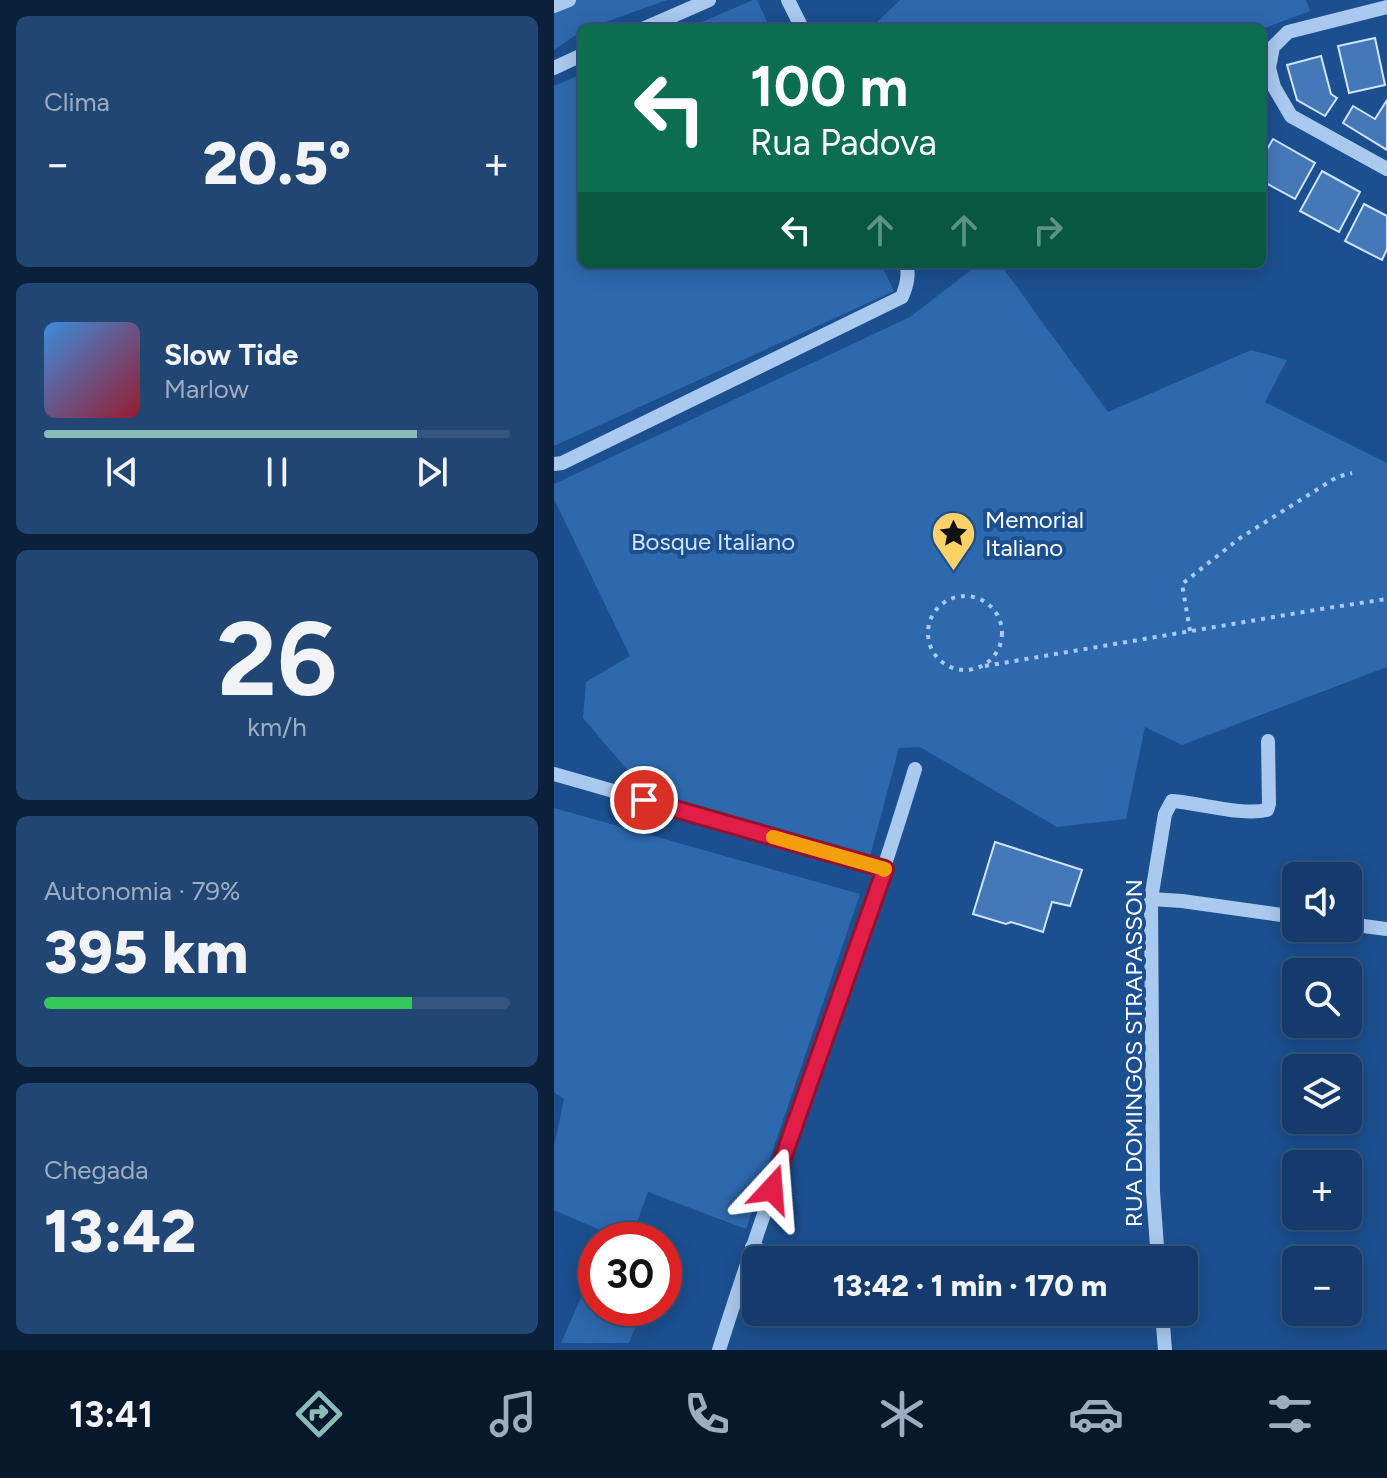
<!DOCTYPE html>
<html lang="pt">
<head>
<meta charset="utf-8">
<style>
  body { margin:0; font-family:Figtree,sans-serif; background:#214673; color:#f1f3f6; height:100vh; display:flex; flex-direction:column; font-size:30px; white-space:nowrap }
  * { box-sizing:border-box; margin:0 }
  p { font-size:26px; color:#9dadc1 }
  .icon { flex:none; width:44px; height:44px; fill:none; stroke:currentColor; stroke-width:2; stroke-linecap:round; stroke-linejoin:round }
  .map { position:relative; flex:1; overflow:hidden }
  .panel { display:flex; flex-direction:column; gap:16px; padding:16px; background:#0b203b; width:554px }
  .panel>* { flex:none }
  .banner { position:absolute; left:24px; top:24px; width:688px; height:244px; border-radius:12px; box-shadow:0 4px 20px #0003,0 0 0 2px #33557e; background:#0b6e4f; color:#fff; overflow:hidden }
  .controls { position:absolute; left:728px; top:862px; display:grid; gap:16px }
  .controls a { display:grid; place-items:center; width:80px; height:80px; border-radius:12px; background:#143b6b; box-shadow:0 4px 20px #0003,0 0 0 2px #33557e; font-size:40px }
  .speed { position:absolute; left:24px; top:1222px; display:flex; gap:16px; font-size:40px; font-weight:700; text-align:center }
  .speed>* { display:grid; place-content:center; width:104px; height:104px; border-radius:50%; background:#143b6b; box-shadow:0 4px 20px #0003,0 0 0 2px #33557e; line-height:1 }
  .speed .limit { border:12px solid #d22; background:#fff; color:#111 }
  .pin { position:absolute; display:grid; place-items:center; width:68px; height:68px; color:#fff; margin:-34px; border:4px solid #fff; border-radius:50%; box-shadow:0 2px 8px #0007 }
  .me { position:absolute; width:88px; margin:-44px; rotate:19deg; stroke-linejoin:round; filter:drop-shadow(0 0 6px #0008) }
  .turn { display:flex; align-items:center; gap:28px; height:168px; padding:0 40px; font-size:36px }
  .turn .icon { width:104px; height:104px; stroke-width:2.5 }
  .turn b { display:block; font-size:56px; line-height:68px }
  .lanes { display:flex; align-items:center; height:76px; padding:0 40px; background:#0003; justify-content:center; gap:40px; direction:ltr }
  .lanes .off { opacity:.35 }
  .big { font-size:60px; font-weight:800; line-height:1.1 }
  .panel .tile { flex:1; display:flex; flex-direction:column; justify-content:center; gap:12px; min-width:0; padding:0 28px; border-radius:12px; background:#214673 }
  .panel .dial { align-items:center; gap:0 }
  .dial b { font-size:104px; line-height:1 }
  .song { display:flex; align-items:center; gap:24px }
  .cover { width:96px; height:96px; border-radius:12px; background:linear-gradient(135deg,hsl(210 70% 55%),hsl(350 70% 35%)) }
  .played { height:8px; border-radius:4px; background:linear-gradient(90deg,#8bbbb9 80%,#33557e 80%) }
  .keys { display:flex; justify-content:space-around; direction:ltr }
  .heat { display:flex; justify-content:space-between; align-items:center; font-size:44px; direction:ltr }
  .charge { height:12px; border-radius:6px; background:linear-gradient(90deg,#34c759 79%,#33557e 0) }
  .trip { position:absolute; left:188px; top:1246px; width:456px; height:80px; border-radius:12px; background:#143b6b; box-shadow:0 4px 20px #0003,0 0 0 2px #33557e; font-weight:800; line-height:80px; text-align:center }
  .tab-bar { display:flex; height:128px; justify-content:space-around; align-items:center; background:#08182b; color:#9dadc1 }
  .tab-bar .icon { width:56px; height:56px }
  .tab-bar .on { color:#8bbbb9 }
  .tab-bar b { font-size:36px; color:#f1f3f6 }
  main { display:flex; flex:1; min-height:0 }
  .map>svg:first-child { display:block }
</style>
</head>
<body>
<main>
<section class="panel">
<div class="tile"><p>Clima</p>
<div class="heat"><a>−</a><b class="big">20.5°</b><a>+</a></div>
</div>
<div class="tile">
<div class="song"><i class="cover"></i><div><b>Slow Tide</b><p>Marlow</p></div></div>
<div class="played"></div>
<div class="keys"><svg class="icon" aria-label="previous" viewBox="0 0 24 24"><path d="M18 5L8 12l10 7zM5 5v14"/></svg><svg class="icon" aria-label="pause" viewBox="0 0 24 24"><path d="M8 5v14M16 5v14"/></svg><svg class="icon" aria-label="next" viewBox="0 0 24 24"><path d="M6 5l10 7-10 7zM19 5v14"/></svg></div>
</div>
<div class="tile dial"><b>26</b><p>km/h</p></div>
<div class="tile"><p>Autonomia · 79%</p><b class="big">395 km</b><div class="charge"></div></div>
<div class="tile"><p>Chegada</p><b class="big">13:42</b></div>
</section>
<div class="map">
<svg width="833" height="1350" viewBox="0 0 833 1350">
  <rect width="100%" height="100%" fill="#1b4f8f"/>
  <g fill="#2e69ad">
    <path d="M 0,0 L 113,0 L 35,28 L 28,28 L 28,31 L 0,50 Z"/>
    <path d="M 199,0 L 203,0 L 216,28 L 134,28 Z"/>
    <path d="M 346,0 L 752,0 L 756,11 L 708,29 L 317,28 Z"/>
    <path d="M 28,74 L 28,264 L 327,264 L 340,291 L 0,446 L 0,86 Z"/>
    <path d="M 425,264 L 446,264 L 554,412 L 697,350 L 733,360 L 711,402 L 833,463 L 833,667 L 628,745 L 591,727 L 572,819 L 503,827 L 366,747 L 345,748 L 315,860 L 104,806 L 29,718 L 32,682 L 76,656 L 0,499 L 0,484 L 356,317 Z"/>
    <path d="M 0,808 L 306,894 L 192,1229 L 94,1192 L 81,1228 L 87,1240 L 53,1240 L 55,1234 L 0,1210 L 0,1146 L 10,1099 L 0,1092 Z"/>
    <path d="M 42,1264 L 42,1308 L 89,1308 L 75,1343 L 7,1343 Z"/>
  </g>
  <g fill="#4478b7" stroke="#cfe3fa" stroke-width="2">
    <path d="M 821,38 L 831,85 L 795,93 L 784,46 Z"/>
    <path d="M 767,56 L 777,94 L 783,98 L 771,116 L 743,100 L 733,65 Z"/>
    <path d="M 833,100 L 833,150 L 789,123 L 799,106 L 821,119 Z"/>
    <path d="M 719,139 L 761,163 L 741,199 L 708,181 L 708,158 Z"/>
    <path d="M 768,171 L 806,192 L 785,232 L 746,211 Z"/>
    <path d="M 810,204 L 833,216 L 833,249 L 828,260 L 791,241 Z"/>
    <path d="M 441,842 L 528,870 L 516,906 L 498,902 L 489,932 L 457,922 L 452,924 L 419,914 Z"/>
  </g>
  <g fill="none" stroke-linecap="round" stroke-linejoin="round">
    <g stroke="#a9c9ee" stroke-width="4" stroke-dasharray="4 6" stroke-linecap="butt">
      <circle cx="411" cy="633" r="37"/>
      <path d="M 636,631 L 628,584 L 686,538 L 783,477 L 798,473"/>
      <path d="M 431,666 L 767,609 L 833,599"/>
    </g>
    <g stroke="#a9c9ee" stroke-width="14">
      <path d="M 234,0 L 248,28"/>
      <path d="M 0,6 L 15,0"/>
      <path d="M 833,7 L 734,32 L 719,47 L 715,68 L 720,87 L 737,116 L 833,169"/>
      <path d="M 91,28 L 155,0"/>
      <path d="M 0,68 L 28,55"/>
      <path d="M 0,464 L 8,463 L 348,297 C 352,287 356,275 352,264"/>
      <path d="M 0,774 L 331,869"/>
      <path d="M 597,899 L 628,901 L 742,917"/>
      <path d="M 794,924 L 833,929"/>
      <path d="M 198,1247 L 234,1260"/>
      <path d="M 604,1260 L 599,1192 L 597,899 L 611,814 L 618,801 C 646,803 688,816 713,810 L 715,804 L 714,741"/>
      <path d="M 378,1312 L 400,1320"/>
      <path d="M 608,1312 L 611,1350"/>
      <path d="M 165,1350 C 226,1155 302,965 361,769"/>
    </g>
  </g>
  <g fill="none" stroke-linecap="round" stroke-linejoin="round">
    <defs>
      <path id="route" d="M 90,800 L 331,869 L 218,1189"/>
    </defs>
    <use href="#route" stroke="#92132f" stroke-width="20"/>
    <use href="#route" stroke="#e11d48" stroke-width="14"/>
    <path stroke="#f59e0b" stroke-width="14" d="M 219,837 L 331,869 L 330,870"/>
  </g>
  <defs>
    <symbol id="sight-pin" viewBox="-11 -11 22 30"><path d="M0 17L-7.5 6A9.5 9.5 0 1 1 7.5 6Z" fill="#ffd166" stroke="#1b4f8f"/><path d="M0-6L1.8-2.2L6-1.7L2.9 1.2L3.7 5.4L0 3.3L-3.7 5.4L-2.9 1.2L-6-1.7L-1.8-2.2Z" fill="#111"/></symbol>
  </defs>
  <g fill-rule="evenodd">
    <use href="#sight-pin" x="374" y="508" width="51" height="69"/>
  </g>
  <g text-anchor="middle" stroke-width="8" stroke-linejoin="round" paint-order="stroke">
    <g font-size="24" fill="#fff" stroke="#1b4f8f" text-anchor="start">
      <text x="431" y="528">Memorial<tspan x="431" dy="28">Italiano</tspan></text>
    </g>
    <g font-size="24" fill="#cfe3fa" stroke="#1b4f8f">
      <text x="159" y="550">Bosque Italiano</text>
    </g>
    <g font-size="24" fill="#fff" stroke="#1b4f8f">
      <text transform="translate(580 1053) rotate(-90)" y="8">RUA DOMINGOS STRAPASSON</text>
    </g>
  </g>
</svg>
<div class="controls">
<a><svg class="icon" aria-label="sound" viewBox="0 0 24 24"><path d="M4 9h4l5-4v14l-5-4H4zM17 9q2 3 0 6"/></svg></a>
<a><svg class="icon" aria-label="search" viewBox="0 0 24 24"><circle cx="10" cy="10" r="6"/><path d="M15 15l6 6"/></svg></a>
<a><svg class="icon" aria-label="layers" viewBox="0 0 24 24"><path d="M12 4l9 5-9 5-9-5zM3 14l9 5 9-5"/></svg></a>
<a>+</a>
<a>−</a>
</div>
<div class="speed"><div class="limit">30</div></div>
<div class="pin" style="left:90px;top:800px;background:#d93025"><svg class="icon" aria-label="arrive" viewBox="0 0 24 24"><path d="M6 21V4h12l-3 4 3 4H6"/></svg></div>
<svg class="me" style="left:218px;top:1189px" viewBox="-20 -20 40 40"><path d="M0-17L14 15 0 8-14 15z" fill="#e11d48" stroke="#fff" stroke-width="4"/></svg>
<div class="trip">13:42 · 1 min · 170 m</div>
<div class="banner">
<div class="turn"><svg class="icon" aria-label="left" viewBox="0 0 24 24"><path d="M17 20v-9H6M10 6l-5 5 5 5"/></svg><div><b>100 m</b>Rua Padova</div></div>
<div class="lanes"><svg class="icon" aria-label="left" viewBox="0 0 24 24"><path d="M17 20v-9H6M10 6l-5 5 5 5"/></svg><svg class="icon off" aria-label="ahead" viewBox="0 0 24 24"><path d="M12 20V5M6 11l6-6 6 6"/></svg><svg class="icon off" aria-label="ahead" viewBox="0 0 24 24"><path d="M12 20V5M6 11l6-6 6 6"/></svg><svg class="icon off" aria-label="right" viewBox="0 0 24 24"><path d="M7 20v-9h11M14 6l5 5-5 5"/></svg></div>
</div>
</div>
</main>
<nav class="tab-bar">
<b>13:41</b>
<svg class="icon on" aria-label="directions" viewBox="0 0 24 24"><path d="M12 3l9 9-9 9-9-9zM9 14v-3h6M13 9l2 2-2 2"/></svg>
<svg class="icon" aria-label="music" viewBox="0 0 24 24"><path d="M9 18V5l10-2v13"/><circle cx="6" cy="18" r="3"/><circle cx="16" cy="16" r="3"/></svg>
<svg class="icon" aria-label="phone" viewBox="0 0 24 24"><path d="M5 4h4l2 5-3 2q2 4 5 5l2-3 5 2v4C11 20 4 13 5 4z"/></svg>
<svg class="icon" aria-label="climate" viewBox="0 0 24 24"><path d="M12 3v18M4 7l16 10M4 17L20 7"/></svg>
<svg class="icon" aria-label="car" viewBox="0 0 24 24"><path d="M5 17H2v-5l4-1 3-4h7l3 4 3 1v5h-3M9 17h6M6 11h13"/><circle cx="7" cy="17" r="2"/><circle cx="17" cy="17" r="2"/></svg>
<svg class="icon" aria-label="filters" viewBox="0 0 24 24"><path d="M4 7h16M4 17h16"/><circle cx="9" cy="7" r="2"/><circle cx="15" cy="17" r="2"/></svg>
</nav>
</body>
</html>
